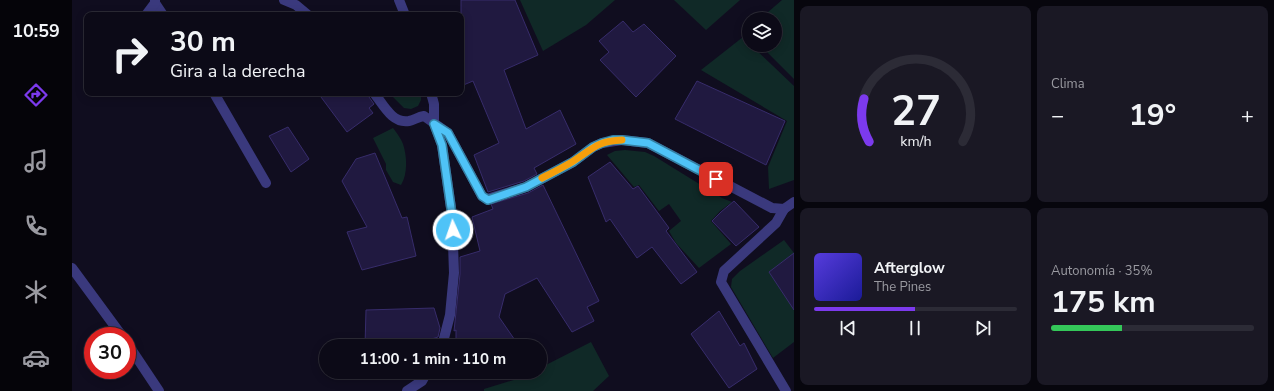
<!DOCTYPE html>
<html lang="es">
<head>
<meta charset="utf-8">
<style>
  body { margin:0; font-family:"Nunito Sans",sans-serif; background:#1a1824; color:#f1f3f6; height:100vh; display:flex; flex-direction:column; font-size:15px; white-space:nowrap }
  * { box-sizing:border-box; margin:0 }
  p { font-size:13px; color:#9a9aa1 }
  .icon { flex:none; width:22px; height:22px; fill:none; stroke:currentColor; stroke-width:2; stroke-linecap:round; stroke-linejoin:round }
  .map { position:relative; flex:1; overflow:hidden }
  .side { display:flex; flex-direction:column; gap:6px; padding:6px; background:#07060d; width:480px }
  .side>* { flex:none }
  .guide { position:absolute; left:12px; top:12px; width:380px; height:84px; border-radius:8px; box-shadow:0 2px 10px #0003,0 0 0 1px #2c2b36; background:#0c0a17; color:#f1f3f6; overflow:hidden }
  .buttons { position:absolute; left:670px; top:12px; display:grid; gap:8px }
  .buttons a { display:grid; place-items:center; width:40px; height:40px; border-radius:50%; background:#0c0a17; box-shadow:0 2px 10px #0003,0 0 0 1px #2c2b36; font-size:20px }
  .speed { position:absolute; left:12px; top:327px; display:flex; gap:8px; font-size:20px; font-weight:700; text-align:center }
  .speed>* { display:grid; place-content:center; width:52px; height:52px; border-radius:50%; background:#0c0a17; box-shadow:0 2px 10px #0003,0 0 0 1px #2c2b36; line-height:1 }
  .speed .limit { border:6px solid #d22; background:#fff; color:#111 }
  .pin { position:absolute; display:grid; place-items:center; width:34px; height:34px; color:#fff; margin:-17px; border-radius:8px; box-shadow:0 2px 6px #0006 }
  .me { position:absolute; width:44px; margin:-22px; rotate:357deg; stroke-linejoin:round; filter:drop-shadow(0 0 3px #0008) }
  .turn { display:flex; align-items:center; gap:14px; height:84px; padding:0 20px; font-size:18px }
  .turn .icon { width:52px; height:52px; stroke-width:2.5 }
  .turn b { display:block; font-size:28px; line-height:34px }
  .big { font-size:30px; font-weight:700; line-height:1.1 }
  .side .card { flex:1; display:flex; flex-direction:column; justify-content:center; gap:6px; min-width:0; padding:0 14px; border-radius:8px; background:#1a1824 }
  .side .dial { align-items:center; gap:0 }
  .dial svg { height:104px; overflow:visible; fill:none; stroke:#2c2b36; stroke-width:7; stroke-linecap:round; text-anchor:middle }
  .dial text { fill:#f1f3f6; stroke:none }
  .song { display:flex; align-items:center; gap:12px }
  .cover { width:48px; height:48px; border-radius:6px; background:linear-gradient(135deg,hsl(250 70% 55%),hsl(240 70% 35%)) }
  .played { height:4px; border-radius:2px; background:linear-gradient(90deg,#7c3aed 50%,#2c2b36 50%) }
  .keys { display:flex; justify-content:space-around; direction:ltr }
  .heat { display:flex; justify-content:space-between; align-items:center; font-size:22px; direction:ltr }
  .charge { height:6px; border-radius:3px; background:linear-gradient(90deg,#34c759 35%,#2c2b36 0) }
  .side .tiles { flex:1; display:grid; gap:6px; grid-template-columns:repeat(2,1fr) }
  .trip { position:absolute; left:247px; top:339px; width:228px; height:40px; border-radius:20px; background:#0c0a17; box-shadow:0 2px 10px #0003,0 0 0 1px #2c2b36; font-weight:700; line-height:40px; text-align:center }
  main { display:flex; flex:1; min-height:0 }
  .menu { display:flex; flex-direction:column; width:72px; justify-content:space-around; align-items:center; background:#050409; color:#9a9aa1 }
  .menu .icon { width:28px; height:28px }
  .menu .selected { color:#7c3aed }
  .menu b { font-size:18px; color:#f1f3f6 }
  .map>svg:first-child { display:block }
</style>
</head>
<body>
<main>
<nav class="menu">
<b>10:59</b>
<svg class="icon selected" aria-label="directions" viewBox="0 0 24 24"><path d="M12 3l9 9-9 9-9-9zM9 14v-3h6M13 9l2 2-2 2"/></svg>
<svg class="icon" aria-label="music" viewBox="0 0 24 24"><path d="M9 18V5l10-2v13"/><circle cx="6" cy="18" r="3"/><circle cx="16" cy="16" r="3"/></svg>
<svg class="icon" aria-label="phone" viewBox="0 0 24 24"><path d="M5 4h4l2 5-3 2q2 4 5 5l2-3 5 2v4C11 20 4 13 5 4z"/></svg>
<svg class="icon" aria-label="climate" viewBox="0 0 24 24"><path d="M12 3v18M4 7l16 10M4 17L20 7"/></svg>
<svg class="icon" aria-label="car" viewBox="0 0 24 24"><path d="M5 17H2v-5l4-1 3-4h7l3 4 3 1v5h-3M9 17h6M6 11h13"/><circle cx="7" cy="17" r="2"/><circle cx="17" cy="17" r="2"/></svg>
</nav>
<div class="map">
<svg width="722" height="391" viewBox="0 0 722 391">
  <rect width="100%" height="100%" fill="#100d1f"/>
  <g fill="#102927">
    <path d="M 448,0 L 543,0 L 514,25 L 471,51 Z"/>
    <path d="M 602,0 L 668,0 L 634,30 Z"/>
    <path d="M 710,0 L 722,0 L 722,79 L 688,45 L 703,45 L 703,19 L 688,19 Z"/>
    <path d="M 671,37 L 677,43 L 677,45 L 679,45 L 722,86 L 722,180 L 697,189 L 696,167 L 715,121 L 629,70 Z"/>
    <path d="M 322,93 L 349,93 L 349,100 L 346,106 L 339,109 L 332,108 L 319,95 Z"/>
    <path d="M 321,128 C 325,133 329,139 331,144 C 335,156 336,174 329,185 L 321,182 L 314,170 L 314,164 L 301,138 Z"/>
    <path d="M 553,150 L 573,152 L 582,156 L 650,198 L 660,202 L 648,211 L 639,221 L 659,244 L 627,268 L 604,243 L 597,231 L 609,221 L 597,204 L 587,211 L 567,185 L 562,187 L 535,155 L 543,151 Z"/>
    <path d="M 712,240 L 722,253 L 722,342 L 701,358 L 659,287 L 660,279 L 668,271 Z"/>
    <path d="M 519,342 L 537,376 L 521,391 L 412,391 L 412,389 L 445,379 L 459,372 L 468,372 L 468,368 Z"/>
  </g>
  <g fill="#201940" stroke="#372c6b">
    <path d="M 389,0 L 443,0 L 466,55 L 432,70 L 454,129 L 488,110 L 504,144 L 462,168 L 465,174 L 452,181 L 416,192 L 402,155 L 427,143 L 401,81 L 389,86 Z"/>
    <path d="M 551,21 L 561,32 L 572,24 L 604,56 L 564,97 L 528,60 L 537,52 L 527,41 Z"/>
    <path d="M 625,81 L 713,121 L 694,165 L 603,119 Z"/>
    <path d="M 246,93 L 296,93 L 297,97 L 302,104 L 297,108 L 301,113 L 275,132 Z"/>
    <path d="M 216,127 L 237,159 L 219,172 L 197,136 Z"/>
    <path d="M 303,153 L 330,218 L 335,217 L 344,256 L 290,270 L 275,232 L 295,227 L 270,181 L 284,159 Z"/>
    <path d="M 538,162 L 561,189 L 566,186 L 597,228 L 594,231 L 625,272 L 609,284 L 580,247 L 565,258 L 538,219 L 534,222 L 516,177 Z"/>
    <path d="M 471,185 L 527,301 L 515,307 L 522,321 L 500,332 L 465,278 L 433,294 L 427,317 L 447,346 L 384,346 L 384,330 L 382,331 L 388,274 L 388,257 L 408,251 L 400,217 L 421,209 L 419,204 L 456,193 Z"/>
    <path d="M 662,201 L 687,227 L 664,246 L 640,221 L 649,212 Z"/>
    <path d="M 722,253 L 722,310 L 697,272 Z"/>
    <path d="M 362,308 L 368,328 L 366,337 L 337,346 L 293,346 L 294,310 Z"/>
    <path d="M 647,311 L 668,346 L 672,343 L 685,369 L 657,388 L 619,334 Z"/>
  </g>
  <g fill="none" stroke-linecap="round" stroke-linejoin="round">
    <g stroke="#3a397d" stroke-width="10">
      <path d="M 83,0 L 83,3 L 91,15"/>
      <path d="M 212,0 L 224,5 L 236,15"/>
      <path d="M 327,0 L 333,15"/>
      <path d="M 74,15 L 83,3"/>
      <path d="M 142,93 L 194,183"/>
      <path d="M 302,93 C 311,104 320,124 337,121 C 342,120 346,117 352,116 L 376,133 L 410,196 L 415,199 L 454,187 L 501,162 L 521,147 L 530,143 L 550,140 L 576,143 L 700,208 L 712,209 L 722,202"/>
      <path d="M 359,93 L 362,104 L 362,123 L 370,145 L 380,215 L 382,273 L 378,315 L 370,346"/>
      <path d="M 712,209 L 704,223 L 652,271 L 649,282 L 714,391"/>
      <path d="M 0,268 L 50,336"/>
      <path d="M 55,343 L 87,391"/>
      <path d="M 335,391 L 350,381 L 355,372"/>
    </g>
  </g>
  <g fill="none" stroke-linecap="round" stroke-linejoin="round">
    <defs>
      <path id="route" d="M 381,230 L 380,215 L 370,145 L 362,124 L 376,133 L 410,196 L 416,200 L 454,187 L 501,162 L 521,147 L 530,143 L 541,140 L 550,140 L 576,143 L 644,179"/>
    </defs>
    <use href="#route" stroke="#337fa1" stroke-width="10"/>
    <use href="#route" stroke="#4fc3f7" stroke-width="7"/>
    <path stroke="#f59e0b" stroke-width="7" d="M 470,178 C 480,173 490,168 500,162 C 521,149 524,141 550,140"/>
  </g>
</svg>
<div class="buttons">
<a><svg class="icon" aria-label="layers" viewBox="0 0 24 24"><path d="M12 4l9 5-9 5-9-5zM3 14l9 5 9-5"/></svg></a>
</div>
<div class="speed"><div class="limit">30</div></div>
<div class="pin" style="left:644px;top:179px;background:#d93025"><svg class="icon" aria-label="arrive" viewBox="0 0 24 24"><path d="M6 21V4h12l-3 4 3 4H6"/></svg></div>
<svg class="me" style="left:381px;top:230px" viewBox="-20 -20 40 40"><circle r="17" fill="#4fc3f7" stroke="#fff" stroke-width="3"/><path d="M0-11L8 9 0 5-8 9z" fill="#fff"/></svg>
<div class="trip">11:00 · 1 min · 110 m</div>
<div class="guide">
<div class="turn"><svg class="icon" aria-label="right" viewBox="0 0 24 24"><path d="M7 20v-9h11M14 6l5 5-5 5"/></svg><div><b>30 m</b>Gira a la derecha</div></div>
</div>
</div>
<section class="side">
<div class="tiles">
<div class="card dial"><svg viewBox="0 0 100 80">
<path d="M14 69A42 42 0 1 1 86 69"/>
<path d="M14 69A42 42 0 0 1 10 36" stroke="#7c3aed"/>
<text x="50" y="56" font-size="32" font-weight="700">27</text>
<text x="50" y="72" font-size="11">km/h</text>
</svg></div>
<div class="card"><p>Clima</p>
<div class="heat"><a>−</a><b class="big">19°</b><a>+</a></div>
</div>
<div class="card">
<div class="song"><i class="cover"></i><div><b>Afterglow</b><p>The Pines</p></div></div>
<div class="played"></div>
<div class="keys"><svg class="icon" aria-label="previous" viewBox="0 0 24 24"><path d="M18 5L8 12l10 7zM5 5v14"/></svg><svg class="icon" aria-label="pause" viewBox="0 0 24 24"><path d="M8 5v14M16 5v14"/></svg><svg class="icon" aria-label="next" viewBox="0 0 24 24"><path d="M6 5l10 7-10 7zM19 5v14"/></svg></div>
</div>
<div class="card"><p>Autonomía · 35%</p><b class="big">175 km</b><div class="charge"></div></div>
</div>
</section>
</main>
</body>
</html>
